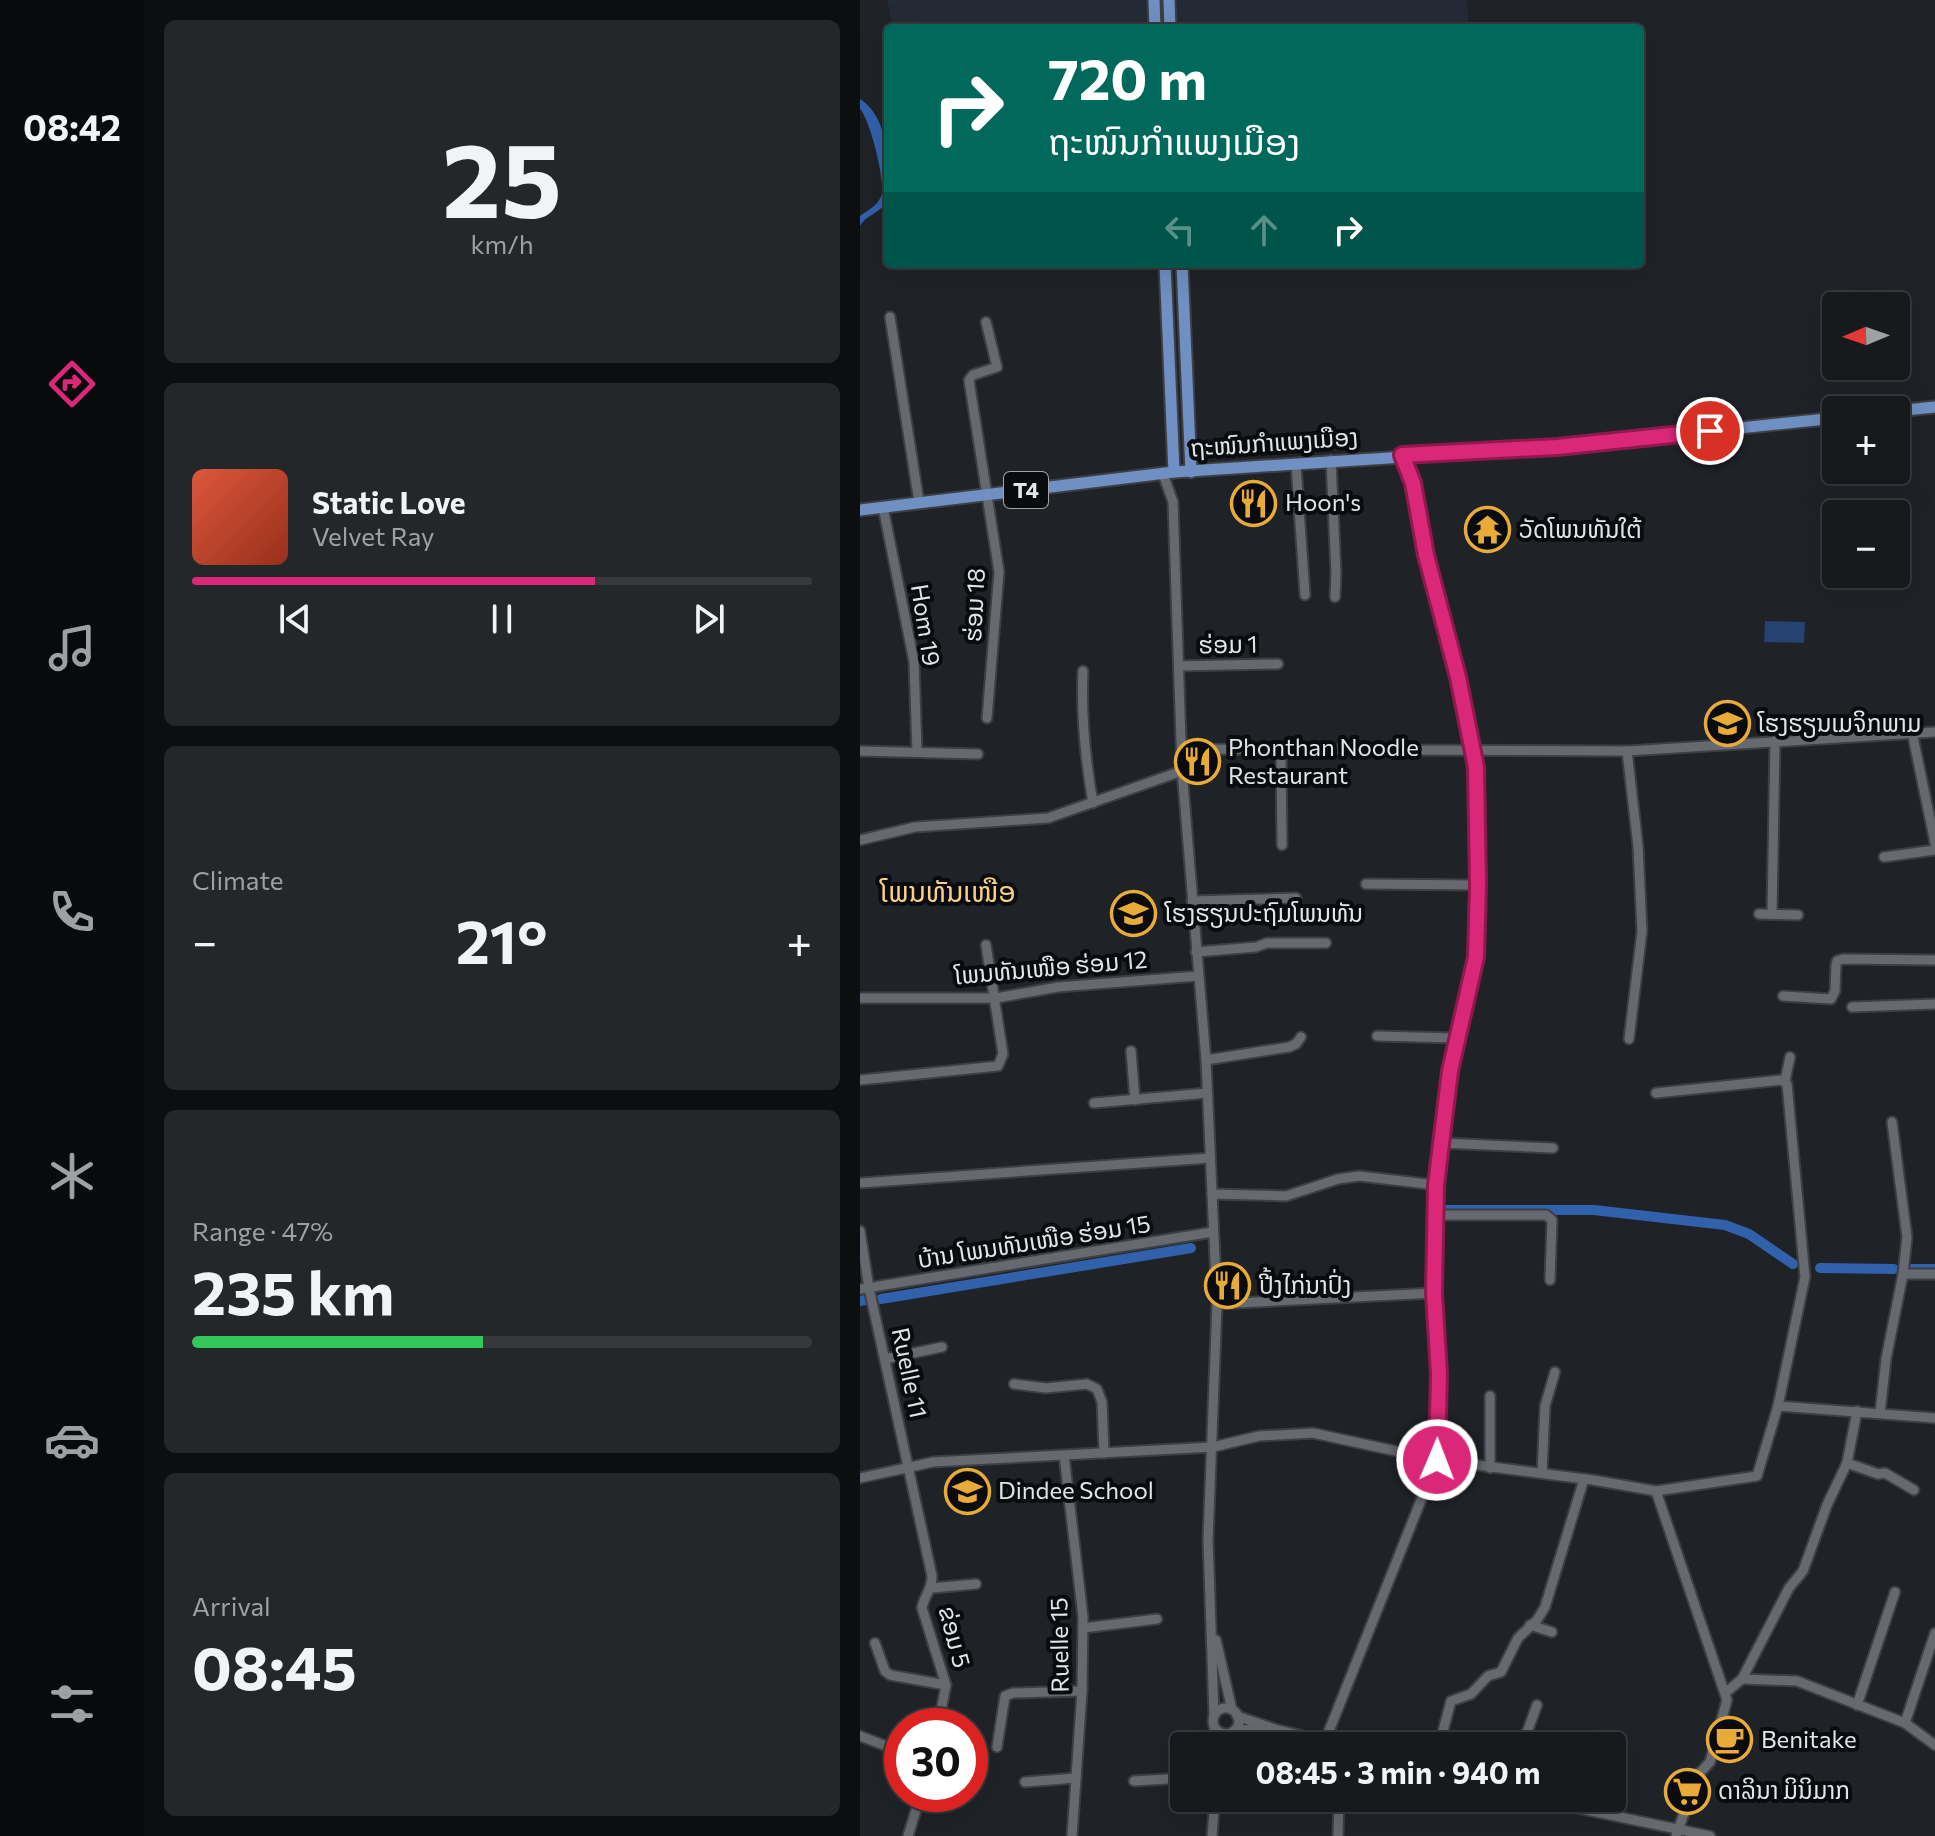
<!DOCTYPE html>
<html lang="en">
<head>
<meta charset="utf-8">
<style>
  body { margin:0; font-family:Commissioner,"Noto Sans Lao",sans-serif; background:#24272a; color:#f1f3f6; height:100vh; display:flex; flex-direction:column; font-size:30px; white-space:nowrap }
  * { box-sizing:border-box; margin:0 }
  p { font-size:26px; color:#9ea1a4 }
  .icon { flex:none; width:44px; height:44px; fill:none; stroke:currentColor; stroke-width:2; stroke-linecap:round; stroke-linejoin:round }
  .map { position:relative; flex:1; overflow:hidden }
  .drawer { display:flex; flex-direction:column; gap:20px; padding:20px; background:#0d0e10; width:716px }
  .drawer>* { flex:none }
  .banner { position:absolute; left:24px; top:24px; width:760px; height:244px; border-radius:8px; box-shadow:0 8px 32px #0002,0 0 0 2px #36383b; background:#00695c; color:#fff; overflow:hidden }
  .needle { width:52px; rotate:268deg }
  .tools { position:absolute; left:962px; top:292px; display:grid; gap:16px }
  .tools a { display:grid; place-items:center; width:88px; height:88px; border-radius:8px; background:#171a1d; box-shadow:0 8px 32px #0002,0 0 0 2px #36383b; font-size:40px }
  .speed { position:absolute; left:24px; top:1708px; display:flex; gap:16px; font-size:40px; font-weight:700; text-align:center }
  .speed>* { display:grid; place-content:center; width:104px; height:104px; border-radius:50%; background:#171a1d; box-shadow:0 8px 32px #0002,0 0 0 2px #36383b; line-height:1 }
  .speed .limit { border:12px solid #d22; background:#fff; color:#111 }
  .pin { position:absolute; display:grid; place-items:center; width:68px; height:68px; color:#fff; margin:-34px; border:4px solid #fff; border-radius:50%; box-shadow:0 2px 8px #0007 }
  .me { position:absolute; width:88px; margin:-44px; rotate:1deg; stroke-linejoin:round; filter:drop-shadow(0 0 6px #0008) }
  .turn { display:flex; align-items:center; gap:28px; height:168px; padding:0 32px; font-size:36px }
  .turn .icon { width:104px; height:104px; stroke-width:2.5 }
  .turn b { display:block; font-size:56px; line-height:68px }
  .lanes { display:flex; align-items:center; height:76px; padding:0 32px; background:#0003; justify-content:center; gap:40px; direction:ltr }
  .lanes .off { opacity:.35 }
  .big { font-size:60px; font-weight:700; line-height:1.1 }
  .drawer .tile { flex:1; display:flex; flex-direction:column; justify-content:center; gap:12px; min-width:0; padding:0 28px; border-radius:12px; background:#24272a }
  .drawer .dial { align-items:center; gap:0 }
  .dial b { font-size:104px; line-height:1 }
  .song { display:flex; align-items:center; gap:24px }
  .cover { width:96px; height:96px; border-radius:12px; background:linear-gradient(135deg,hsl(10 70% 55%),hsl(10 70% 35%)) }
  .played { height:8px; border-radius:4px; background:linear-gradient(90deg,#db2777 65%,#36383b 65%) }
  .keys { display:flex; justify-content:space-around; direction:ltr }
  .heat { display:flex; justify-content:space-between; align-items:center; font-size:44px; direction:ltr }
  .charge { height:12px; border-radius:6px; background:linear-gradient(90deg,#34c759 47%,#36383b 0) }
  .trip { position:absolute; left:310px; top:1732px; width:456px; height:80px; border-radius:8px; background:#171a1d; box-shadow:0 8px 32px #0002,0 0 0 2px #36383b; font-weight:700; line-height:80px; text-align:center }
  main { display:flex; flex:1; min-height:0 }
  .tab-bar { display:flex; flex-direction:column; width:144px; justify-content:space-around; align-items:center; background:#090a0c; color:#9ea1a4 }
  .tab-bar .icon { width:56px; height:56px }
  .tab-bar .active { color:#db2777 }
  .tab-bar b { font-size:36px; color:#f1f3f6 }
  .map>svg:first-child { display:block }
</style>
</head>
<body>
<main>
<nav class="tab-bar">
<b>08:42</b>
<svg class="icon active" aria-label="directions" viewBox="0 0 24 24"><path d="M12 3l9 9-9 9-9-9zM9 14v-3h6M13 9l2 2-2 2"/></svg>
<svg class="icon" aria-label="music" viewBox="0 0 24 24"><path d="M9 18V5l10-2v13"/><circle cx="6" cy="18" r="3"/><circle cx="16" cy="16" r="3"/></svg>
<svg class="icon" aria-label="phone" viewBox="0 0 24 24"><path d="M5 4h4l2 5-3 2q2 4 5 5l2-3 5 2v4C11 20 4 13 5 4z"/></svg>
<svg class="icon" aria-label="climate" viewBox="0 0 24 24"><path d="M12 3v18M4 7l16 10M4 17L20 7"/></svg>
<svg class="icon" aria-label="car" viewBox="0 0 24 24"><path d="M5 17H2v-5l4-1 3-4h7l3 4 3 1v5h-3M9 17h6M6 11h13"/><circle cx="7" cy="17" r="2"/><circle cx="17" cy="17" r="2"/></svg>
<svg class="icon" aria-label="filters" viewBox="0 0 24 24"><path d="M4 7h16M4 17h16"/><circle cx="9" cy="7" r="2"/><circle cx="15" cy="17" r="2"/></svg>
</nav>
<section class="drawer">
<div class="tile dial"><b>25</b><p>km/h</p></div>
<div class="tile">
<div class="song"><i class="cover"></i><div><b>Static Love</b><p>Velvet Ray</p></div></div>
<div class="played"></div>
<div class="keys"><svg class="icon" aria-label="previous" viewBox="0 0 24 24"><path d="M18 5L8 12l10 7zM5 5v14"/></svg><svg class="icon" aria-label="pause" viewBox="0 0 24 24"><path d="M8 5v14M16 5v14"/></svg><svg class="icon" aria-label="next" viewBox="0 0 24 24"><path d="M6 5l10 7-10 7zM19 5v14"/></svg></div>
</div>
<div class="tile"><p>Climate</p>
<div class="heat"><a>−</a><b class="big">21°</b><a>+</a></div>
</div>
<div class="tile"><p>Range · 47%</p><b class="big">235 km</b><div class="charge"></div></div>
<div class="tile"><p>Arrival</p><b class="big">08:45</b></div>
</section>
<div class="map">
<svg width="1075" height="1836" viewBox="0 0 1075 1836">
  <rect width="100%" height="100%" fill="#1f2227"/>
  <path fill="#252b36" d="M 27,0 L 607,0 L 609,28 L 33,28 Z"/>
  <path fill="#254270" d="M 905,621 L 945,622 L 944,643 L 904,642 Z"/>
  <path fill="#3261ab" d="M 0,99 C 34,121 28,178 28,213 L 25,204 C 18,214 6,215 0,226 L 0,216 C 8,210 19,205 22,194 C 25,180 10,119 0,109 Z"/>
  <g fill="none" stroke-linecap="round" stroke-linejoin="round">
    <g stroke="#3261ab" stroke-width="10">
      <path d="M 581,1210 L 734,1210 L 865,1225 L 889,1234 L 933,1264"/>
      <path d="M 960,1268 L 1034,1269"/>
      <path d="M 1050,1269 L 1075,1269"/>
      <path d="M 21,1299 L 331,1248"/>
      <path d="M 0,1301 L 5,1300"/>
    </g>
    <defs>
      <g id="minor">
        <path d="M 30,317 L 59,502"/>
        <path d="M 126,322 L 137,367 L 113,375 L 109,380 L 139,572 L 127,718"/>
        <path d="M 471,460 L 476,573 L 475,597"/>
        <path d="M 436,465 L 445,595"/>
        <path d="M 303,474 L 313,502 L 322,771 L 346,1060 L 357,1304 L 348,1540 L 354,1716"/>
        <path d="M 23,507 L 54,662 L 57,752"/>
        <path d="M 319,666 L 418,664"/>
        <path d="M 223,671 C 221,716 225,758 233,803"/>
        <path d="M 1052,732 L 1075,843"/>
        <path d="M 322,749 L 767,751 L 1075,732"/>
        <path d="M 421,749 L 422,845"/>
        <path d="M 0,751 L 118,754"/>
        <path d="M 767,751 L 778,846 L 782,931 L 769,1039"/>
        <path d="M 0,840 L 55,827 L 188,818 L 322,771"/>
        <path d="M 1024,857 L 1075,850"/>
        <path d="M 506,884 L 618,885"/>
        <path d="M 332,901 L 436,898"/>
        <path d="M 899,914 L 938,915"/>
        <path d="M 912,914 L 915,741"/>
        <path d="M 336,952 L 396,947 L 407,943 L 466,943"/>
        <path d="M 923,996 L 971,999 L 975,991 L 976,965 L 977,961 L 983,959 L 1075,960"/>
        <path d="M 0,998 L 136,998 L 198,987 L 338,976"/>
        <path d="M 992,1007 L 1075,1004"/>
        <path d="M 517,1036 L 596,1038"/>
        <path d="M 271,1051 L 275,1100"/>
        <path d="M 346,1060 L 429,1047 L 436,1044 L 441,1037"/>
        <path d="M 0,1080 L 138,1066 L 143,1054 L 126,945"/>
        <path d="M 925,1081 L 930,1057"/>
        <path d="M 234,1103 L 347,1093"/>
        <path d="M 582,1143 L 693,1148"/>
        <path d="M 0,1183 L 350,1158"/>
        <path d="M 352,1194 L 426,1196 L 478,1179 L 499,1176 L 576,1185"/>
        <path d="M 576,1215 L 686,1215 L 692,1220 L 690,1280"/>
        <path d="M 0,1231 L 9,1288 L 72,1576 C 72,1590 64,1596 62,1608 L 86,1685 L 78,1726"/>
        <path d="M 1043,1274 L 1075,1274"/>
        <path d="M 0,1289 L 353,1232"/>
        <path d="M 357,1304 L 574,1293"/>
        <path d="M 25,1359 L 82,1347"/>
        <path d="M 154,1384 L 186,1388 L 227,1384 L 237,1389 L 242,1402 L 244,1453"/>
        <path d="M 918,1406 L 1075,1418"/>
        <path d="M 1020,1413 L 1026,1359 L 1043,1274 L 1047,1237 L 1032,1122"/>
        <path d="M 204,1455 L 223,1617 L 222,1691 L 212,1836"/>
        <path d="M 987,1463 L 1018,1474 L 1025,1473 L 1054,1490"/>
        <path d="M 630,1468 L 630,1396"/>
        <path d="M 682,1473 L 685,1406 L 695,1372"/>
        <path d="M 0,1478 L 73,1462 L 353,1447 L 399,1436 L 453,1433 L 577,1460 L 733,1480 L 796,1491 L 897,1476 L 918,1406 L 945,1277 L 927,1084 L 921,1080 L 796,1093"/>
        <path d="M 796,1491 L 867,1700 L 850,1762 L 837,1776 L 816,1836"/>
        <path d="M 72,1588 L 116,1584"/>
        <path d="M 670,1625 L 692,1632"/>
        <path d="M 223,1628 L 297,1619"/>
        <path d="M 356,1640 L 372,1710"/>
        <path d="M 15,1643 L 25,1671 L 30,1675 L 86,1685"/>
        <path d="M 882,1679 L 937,1681 L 1045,1723 L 1075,1745"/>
        <path d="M 865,1693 L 882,1679 L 929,1588 L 943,1571 L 967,1505 L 987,1463 L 997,1411"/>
        <path d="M 997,1705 L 1035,1592"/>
        <circle cx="366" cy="1721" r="13"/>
        <path d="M 377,1716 L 415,1729 L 483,1746"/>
        <path d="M 1045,1723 L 1075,1633"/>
        <path d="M 375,1730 L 408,1729"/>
        <path d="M 0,1736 L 42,1752"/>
        <path d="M 465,1741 L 577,1460 L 579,1374 L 574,1293 L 576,1185 L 590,1071 L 616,957 L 618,885 L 614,750 L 566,555 L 553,483 L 542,455"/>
        <path d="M 353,1746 L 355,1729"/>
        <path d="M 367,1746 L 371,1733"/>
        <path d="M 579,1746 L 591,1701 L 611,1694 L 628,1676 L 641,1672 L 658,1638 L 677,1620 L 685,1607 L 724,1479"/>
        <path d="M 662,1746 L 677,1705"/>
        <path d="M 137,1747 L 145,1696 L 153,1693 L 222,1691"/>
        <path d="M 274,1781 L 324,1778"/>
        <path d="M 165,1782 L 216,1778"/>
        <path d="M 669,1798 L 850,1836"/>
        <path d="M 48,1836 L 61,1794"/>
        <path d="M 352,1836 L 355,1798"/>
        <path d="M 478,1836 L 479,1798"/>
      </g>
      <g id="major">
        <path d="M 294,0 L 295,28"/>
        <path d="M 309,0 L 310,28"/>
        <path d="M 305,264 L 314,472"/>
        <path d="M 322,264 L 331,472"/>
        <path d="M 1036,411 L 1075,407"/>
        <path d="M 0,510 L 314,472 L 697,447 L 976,418"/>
      </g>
    </defs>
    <use href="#minor" stroke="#3d3f44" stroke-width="13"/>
    <use href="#major" stroke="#3d3f44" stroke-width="15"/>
    <use href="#minor" stroke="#666a70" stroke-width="9"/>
    <use href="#major" stroke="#7090c3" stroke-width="11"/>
  </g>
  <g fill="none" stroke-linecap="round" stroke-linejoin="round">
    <defs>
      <path id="route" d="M 577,1460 L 579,1374 L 574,1293 L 576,1185 L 590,1071 L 616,957 L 618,885 L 616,767 L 598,677 L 566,555 L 553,483 L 542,455 L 697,447 L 850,431"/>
    </defs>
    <use href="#route" stroke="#8e194d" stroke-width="20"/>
    <use href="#route" stroke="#db2777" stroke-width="14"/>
  </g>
  <defs>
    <symbol id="restaurant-ring" viewBox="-11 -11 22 22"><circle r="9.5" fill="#0a0b0e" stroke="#e8ab37" stroke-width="1.5"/><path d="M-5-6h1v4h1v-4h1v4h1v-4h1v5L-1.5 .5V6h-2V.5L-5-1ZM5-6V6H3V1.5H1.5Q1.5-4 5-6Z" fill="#e8ab37"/></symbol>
    <symbol id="temple-ring" viewBox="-11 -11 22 22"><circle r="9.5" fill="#0a0b0e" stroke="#e8ab37" stroke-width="1.5"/><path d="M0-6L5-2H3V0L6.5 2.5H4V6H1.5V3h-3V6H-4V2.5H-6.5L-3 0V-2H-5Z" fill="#e8ab37"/></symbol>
    <symbol id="school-ring" viewBox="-11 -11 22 22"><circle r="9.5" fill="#0a0b0e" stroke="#e8ab37" stroke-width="1.5"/><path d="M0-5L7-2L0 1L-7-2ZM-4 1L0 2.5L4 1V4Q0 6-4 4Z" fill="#e8ab37"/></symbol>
    <symbol id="cafe-ring" viewBox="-11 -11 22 22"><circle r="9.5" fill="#0a0b0e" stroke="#e8ab37" stroke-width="1.5"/><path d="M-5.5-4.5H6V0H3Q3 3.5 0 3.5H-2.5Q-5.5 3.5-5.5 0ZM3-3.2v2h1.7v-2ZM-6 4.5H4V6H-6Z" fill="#e8ab37"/></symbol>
    <symbol id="supermarket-ring" viewBox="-11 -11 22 22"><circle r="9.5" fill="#0a0b0e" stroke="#e8ab37" stroke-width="1.5"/><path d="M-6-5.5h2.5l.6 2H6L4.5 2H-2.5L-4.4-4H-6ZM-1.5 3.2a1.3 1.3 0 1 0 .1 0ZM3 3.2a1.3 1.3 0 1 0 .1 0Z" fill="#e8ab37"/></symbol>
  </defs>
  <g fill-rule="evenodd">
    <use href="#restaurant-ring" x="368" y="478" width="51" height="51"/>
    <use href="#temple-ring" x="602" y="504" width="51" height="51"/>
    <use href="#school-ring" x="842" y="698" width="51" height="51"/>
    <use href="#restaurant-ring" x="312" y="736" width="51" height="51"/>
    <use href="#school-ring" x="248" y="888" width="51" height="51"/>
    <use href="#restaurant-ring" x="342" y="1260" width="51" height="51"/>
    <use href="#school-ring" x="82" y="1466" width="51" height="51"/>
    <use href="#cafe-ring" x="844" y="1714" width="51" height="51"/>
    <use href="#supermarket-ring" x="802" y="1766" width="51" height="51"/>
  </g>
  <g text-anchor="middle" stroke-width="8" stroke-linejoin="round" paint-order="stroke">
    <rect fill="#0a0b0e" stroke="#a1a3a7" stroke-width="2" x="144" y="472" width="44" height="36" rx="6"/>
    <g font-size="22" font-weight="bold" fill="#e2e4e8">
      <text x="166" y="498">T4</text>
    </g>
    <g font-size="24" fill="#e2e4e8" stroke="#0a0b0e">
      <text transform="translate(414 443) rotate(-4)" y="8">ຖະໜົນກຳແພງເມືອງ</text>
      <text transform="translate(115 605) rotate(-87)" y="8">ຮ່ອມ 18</text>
      <text transform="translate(65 625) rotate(81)" y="8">Hom 19</text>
      <text transform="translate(368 645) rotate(-1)" y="8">ຮ່ອມ 1</text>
      <text transform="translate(191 968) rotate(-5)" y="8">ໂພນທັນເໜືອ ຮ່ອມ 12</text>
      <text transform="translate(174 1242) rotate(-9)" y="8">ບ້ານ ໂພນທັນເໜືອ ຮ່ອມ 15</text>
      <text transform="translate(49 1373) rotate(78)" y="8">Ruelle 11</text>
      <text transform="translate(94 1637) rotate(75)" y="8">ຂ່ອມ 5</text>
      <text transform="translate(200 1645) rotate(-91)" y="8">Ruelle 15</text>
    </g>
    <g font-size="24" fill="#e2e4e8" stroke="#0a0b0e" text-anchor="start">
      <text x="425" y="511">Hoon's</text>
      <text x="659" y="538">ວັດໂພນທັນໃຕ້</text>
      <text x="898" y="732">ໂຮງຮຽນເມຈິກພາມ</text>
      <text x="368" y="756">Phonthan Noodle<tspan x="368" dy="28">Restaurant</tspan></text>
      <text x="305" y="922">ໂຮງຮຽນປະຖົມໂພນທັນ</text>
      <text x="399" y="1294">ປີ້ງໄກ່ນາປົ່ງ</text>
      <text x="138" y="1499">Dindee School</text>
      <text x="901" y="1748">Benitake</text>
      <text x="858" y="1799">ດາລິນາ ມິນິມາກ</text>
    </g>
    <g font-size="28" fill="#f8ce88" stroke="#0a0b0e">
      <text x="88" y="902">ໂພນທັນເໜືອ</text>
    </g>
  </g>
</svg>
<div class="tools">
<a><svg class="needle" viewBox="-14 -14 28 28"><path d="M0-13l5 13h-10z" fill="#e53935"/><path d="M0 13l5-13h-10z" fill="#9ea1a4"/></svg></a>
<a>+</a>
<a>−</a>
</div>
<div class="speed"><div class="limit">30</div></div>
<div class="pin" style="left:850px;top:431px;background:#d93025"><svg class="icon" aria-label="arrive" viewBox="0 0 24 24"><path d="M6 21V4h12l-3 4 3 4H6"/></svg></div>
<svg class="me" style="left:577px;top:1460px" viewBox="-20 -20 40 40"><circle r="17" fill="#db2777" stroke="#fff" stroke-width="3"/><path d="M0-11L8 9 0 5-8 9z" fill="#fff"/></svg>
<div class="trip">08:45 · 3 min · 940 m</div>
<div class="banner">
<div class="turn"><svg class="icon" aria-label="right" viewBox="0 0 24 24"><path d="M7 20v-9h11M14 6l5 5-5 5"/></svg><div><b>720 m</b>ຖະໜົນກຳແພງເມືອງ</div></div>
<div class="lanes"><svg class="icon off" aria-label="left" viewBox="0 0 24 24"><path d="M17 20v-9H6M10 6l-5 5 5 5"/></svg><svg class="icon off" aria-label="ahead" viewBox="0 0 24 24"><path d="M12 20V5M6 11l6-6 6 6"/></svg><svg class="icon" aria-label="right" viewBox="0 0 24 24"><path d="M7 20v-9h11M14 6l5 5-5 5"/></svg></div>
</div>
</div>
</main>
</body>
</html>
